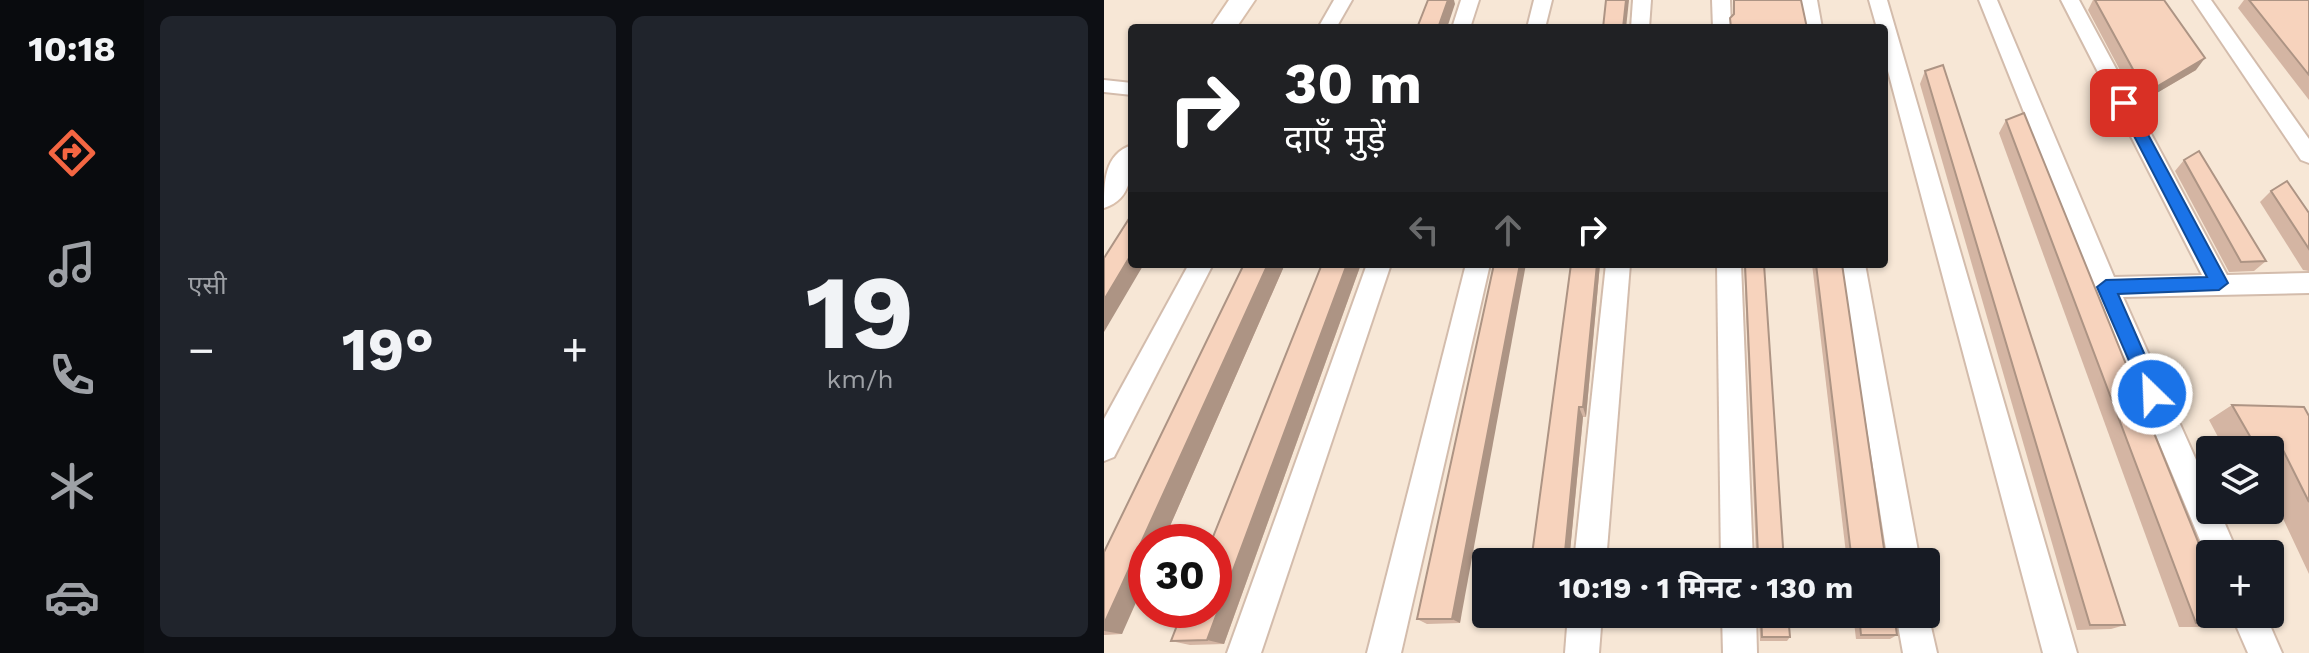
<!DOCTYPE html>
<html lang="hi">
<head>
<meta charset="utf-8">
<style>
  body { margin:0; font-family:"Work Sans","Noto Sans Devanagari",sans-serif; background:#20242c; color:#f1f3f6; height:100vh; display:flex; flex-direction:column; font-size:30px; white-space:nowrap }
  * { box-sizing:border-box; margin:0 }
  p { font-size:26px; color:#9ea1a6 }
  .icon { flex:none; width:44px; height:44px; fill:none; stroke:currentColor; stroke-width:2; stroke-linecap:round; stroke-linejoin:round }
  .map { position:relative; flex:1; overflow:hidden }
  .side { display:flex; flex-direction:column; gap:16px; padding:16px; background:#0d0f14; width:960px }
  .side>* { flex:none }
  .top-card { position:absolute; left:24px; top:24px; width:760px; height:244px; border-radius:8px; box-shadow:0 2px 6px #0004; background:#202124; color:#fff; overflow:hidden }
  .tools { position:absolute; left:1092px; top:436px; display:grid; gap:16px }
  .tools a { display:grid; place-items:center; width:88px; height:88px; border-radius:8px; background:#171b24; box-shadow:0 2px 6px #0004; font-size:40px }
  .speed { position:absolute; left:24px; top:524px; display:flex; gap:16px; font-size:40px; font-weight:700; text-align:center }
  .speed>* { display:grid; place-content:center; width:104px; height:104px; border-radius:50%; background:#171b24; box-shadow:0 2px 6px #0004; line-height:1 }
  .speed .limit { border:12px solid #d22; background:#fff; color:#111 }
  .pin { position:absolute; display:grid; place-items:center; width:68px; height:68px; color:#fff; margin:-34px; border-radius:16px; box-shadow:0 4px 12px #0006 }
  .me { position:absolute; width:88px; margin:-44px; rotate:336deg; stroke-linejoin:round; filter:drop-shadow(0 0 6px #0008) }
  .turn { display:flex; align-items:center; gap:28px; height:168px; padding:0 24px; font-size:36px }
  .turn .icon { width:104px; height:104px; stroke-width:2.5 }
  .turn b { display:block; font-size:56px; line-height:68px }
  .lanes { display:flex; align-items:center; height:76px; padding:0 24px; background:#0003; justify-content:center; gap:40px; direction:ltr }
  .lanes .off { opacity:.35 }
  .big { font-size:60px; font-weight:700; line-height:1.1 }
  .side .card { flex:1; display:flex; flex-direction:column; justify-content:center; gap:12px; min-width:0; padding:0 28px; border-radius:12px; background:#20242c }
  .side .dial { align-items:center; gap:0 }
  .dial b { font-size:104px; line-height:1 }
  .heat { display:flex; justify-content:space-between; align-items:center; font-size:44px; direction:ltr }
  .side .tiles { flex:1; display:grid; gap:16px; grid-template-columns:repeat(2,1fr) }
  .trip { position:absolute; left:368px; top:548px; width:468px; height:80px; border-radius:8px; background:#171b24; box-shadow:0 2px 6px #0004; font-weight:700; line-height:80px; text-align:center }
  main { display:flex; flex:1; min-height:0 }
  .tabs { display:flex; flex-direction:column; width:144px; justify-content:space-around; align-items:center; background:#090b0e; color:#9ea1a6 }
  .tabs .icon { width:56px; height:56px }
  .tabs .selected { color:#f46642 }
  .tabs b { font-size:36px; color:#f1f3f6 }
  .map>svg:first-child { display:block }
</style>
</head>
<body>
<main>
<nav class="tabs">
<b>10:18</b>
<svg class="icon selected" aria-label="directions" viewBox="0 0 24 24"><path d="M12 3l9 9-9 9-9-9zM9 14v-3h6M13 9l2 2-2 2"/></svg>
<svg class="icon" aria-label="music" viewBox="0 0 24 24"><path d="M9 18V5l10-2v13"/><circle cx="6" cy="18" r="3"/><circle cx="16" cy="16" r="3"/></svg>
<svg class="icon" aria-label="phone" viewBox="0 0 24 24"><path d="M5 4h4l2 5-3 2q2 4 5 5l2-3 5 2v4C11 20 4 13 5 4z"/></svg>
<svg class="icon" aria-label="climate" viewBox="0 0 24 24"><path d="M12 3v18M4 7l16 10M4 17L20 7"/></svg>
<svg class="icon" aria-label="car" viewBox="0 0 24 24"><path d="M5 17H2v-5l4-1 3-4h7l3 4 3 1v5h-3M9 17h6M6 11h13"/><circle cx="7" cy="17" r="2"/><circle cx="17" cy="17" r="2"/></svg>
</nav>
<section class="side">
<div class="tiles">
<div class="card"><p>एसी</p>
<div class="heat"><a>−</a><b class="big">19°</b><a>+</a></div>
</div>
<div class="card dial"><b>19</b><p>km/h</p></div>
</div>
</section>
<div class="map">
<svg width="1205" height="653" viewBox="0 0 1205 653">
  <rect width="100%" height="100%" fill="#fef5e8"/>
  <path fill="#f7e7d6" fill-rule="evenodd" d="M 0,0 L 1205,0 L 1205,653 L 0,653 ZM 28,28 L 780,28 L 780,264 L 28,264 ZM 1106,450 L 1166,450 L 1166,510 L 1106,510 ZM 42,542 L 110,542 L 110,610 L 42,610 ZM 1106,554 L 1166,554 L 1166,614 L 1106,614 ZM 382,562 L 822,562 L 822,614 L 382,614 Z"/>
  <g fill="none" stroke-linecap="round" stroke-linejoin="round">
    <defs>
      <g id="street">
        <path d="M 230,0 L 248,0 L 232,28 L 214,28 Z"/>
        <path d="M 357,0 L 375,0 L 366,28 L 348,28 Z"/>
        <path d="M 430,0 L 448,0 L 441,28 L 423,28 Z"/>
        <path d="M 529,0 L 547,0 L 545,28 L 527,28 Z"/>
        <path d="M 608,0 L 626,0 L 627,28 L 609,28 Z"/>
        <path d="M 695,0 L 713,0 L 718,28 L 700,28 Z"/>
        <path d="M 765,0 L 783,0 L 973,653 L 939,653 L 780,56 L 780,28 L 773,28 Z"/>
        <path d="M 875,0 L 893,0 L 1010,277 L 1098,275 L 957,0 L 975,0 L 1123,275 L 1205,273 L 1205,293 L 1019,297 L 1106,491 L 1106,510 L 1115,510 L 1134,554 L 1106,554 L 1106,564 L 990,287 Z"/>
        <path d="M 1089,0 L 1107,0 L 1205,139 L 1205,163 L 1197,160 Z"/>
        <path d="M 0,80 L 28,83 L 28,95 L 0,92 Z"/>
        <path d="M 85,264 L 109,264 L 10,457 L 0,461 L 0,419 Z"/>
        <path d="M 263,264 L 287,264 L 157,653 L 123,653 Z"/>
        <path d="M 362,264 L 386,264 L 297,653 L 263,653 Z"/>
        <path d="M 502,264 L 526,264 L 502,562 L 470,562 Z"/>
        <path d="M 613,264 L 637,264 L 649,562 L 617,562 Z"/>
        <path d="M 737,264 L 761,264 L 816,562 L 784,562 Z"/>
        <path d="M 822,605 L 833,653 L 799,653 L 792,614 L 822,614 Z"/>
        <path d="M 464,614 L 498,614 L 495,653 L 461,653 Z"/>
        <path d="M 618,614 L 652,614 L 653,653 L 619,653 Z"/>
        <path d="M 1127,614 L 1161,614 L 1178,653 L 1144,653 Z"/>
      </g>
      <g id="secondary">
        <path d="M 125,0 L 151,0 L 132,28 L 106,28 Z"/>
        <path d="M 28,145 C 28,171 29,199 0,208 C 0,183 0,154 28,145 Z"/>
      </g>
    </defs>
    <use href="#street" stroke="#d3bcac" stroke-width="4"/>
    <use href="#secondary" stroke="#d9bfab" stroke-width="4"/>
    <use href="#street" fill="#fff" fill-rule="evenodd"/>
    <use href="#secondary" fill="#fff" fill-rule="evenodd"/>
  </g>
  <g fill="#d4b5a3">
    <path d="M 989,0 L 1060,0 L 1092,70 L 1034,104 L 984,10 Z"/>
    <path d="M 1140,0 L 1205,0 L 1205,100 L 1134,8 Z"/>
    <path d="M 821,71 L 1021,625 L 1007,629 L 973,630 L 816,84 Z"/>
    <path d="M 902,120 L 1127,623 L 1109,627 L 1075,627 L 895,133 Z"/>
    <path d="M 1080,160 L 1162,261 L 1150,271 L 1125,272 L 1071,171 Z"/>
    <path d="M 1167,191 L 1205,213 L 1205,271 L 1199,270 L 1156,202 Z"/>
    <path d="M 140,264 L 181,264 L 59,542 L 42,542 L 18,634 L 0,635 L 0,552 Z"/>
    <path d="M 218,264 L 257,264 L 120,644 L 86,645 L 67,641 Z"/>
    <path d="M 390,264 L 356,623 L 323,624 L 313,619 Z"/>
    <path d="M 496,264 L 482,417 L 479,417 L 465,562 L 427,562 Z"/>
    <path d="M 640,264 L 660,264 L 680,562 L 646,562 L 647,559 L 652,556 Z"/>
    <path d="M 708,264 L 738,264 L 782,562 L 743,562 Z"/>
    <path d="M 1128,405 L 1205,416 L 1205,574 L 1166,491 L 1166,450 L 1121,450 L 1105,420 Z"/>
    <path d="M 420,614 L 460,614 L 459,621 L 426,622 L 419,617 Z"/>
    <path d="M 655,614 L 684,614 L 686,637 L 683,641 L 656,641 Z"/>
    <path d="M 749,614 L 790,614 L 793,635 L 786,639 L 752,639 Z"/>
  </g>
  <g fill="#ad9484">
    <path d="M 344,0 L 350,0 L 351,4 L 343,28 L 334,28 Z"/>
    <path d="M 522,0 L 525,0 L 522,28 L 519,28 Z"/>
    <path d="M 1101,58 L 1092,70 L 1034,104 L 1042,93 Z"/>
    <path d="M 28,253 L 28,264 L 40,264 L 0,332 L 0,300 Z"/>
    <path d="M 164,264 L 181,264 L 59,542 L 42,542 L 42,580 L 18,634 L 0,631 L 0,624 Z"/>
    <path d="M 243,264 L 257,264 L 120,644 L 103,640 Z"/>
    <path d="M 416,264 L 422,264 L 356,623 L 348,619 Z"/>
    <path d="M 493,264 L 496,264 L 482,417 L 479,407 Z"/>
    <path d="M 475,407 L 479,417 L 465,562 L 460,562 Z"/>
    <path d="M 455,614 L 460,614 L 459,621 L 454,616 Z"/>
  </g>
  <g fill="#f7d3bd" stroke="#ad9484" stroke-width="2">
    <path d="M 324,0 L 344,0 L 334,28 L 313,28 Z"/>
    <path d="M 502,0 L 522,0 L 519,28 L 499,28 Z"/>
    <path d="M 630,0 L 697,0 L 703,28 L 627,28 L 626,18 L 630,14 Z"/>
    <path d="M 991,0 L 1060,0 L 1101,58 L 1042,93 Z"/>
    <path d="M 1145,0 L 1205,0 L 1205,75 Z"/>
    <path d="M 839,65 L 1021,625 L 986,625 L 821,71 Z"/>
    <path d="M 920,113 L 1106,571 L 1106,614 L 1123,614 L 1127,623 L 1092,623 L 902,120 Z"/>
    <path d="M 1095,151 L 1162,261 L 1137,262 L 1080,160 Z"/>
    <path d="M 1183,181 L 1205,213 L 1205,249 L 1167,191 Z"/>
    <path d="M 28,214 L 28,253 L 0,300 L 0,258 Z"/>
    <path d="M 140,264 L 164,264 L 0,624 L 0,552 Z"/>
    <path d="M 218,264 L 243,264 L 103,640 L 67,641 L 79,610 L 110,610 L 110,542 L 107,542 Z"/>
    <path d="M 390,264 L 416,264 L 348,619 L 313,619 Z"/>
    <path d="M 467,264 L 493,264 L 479,407 L 475,407 L 460,562 L 427,562 Z"/>
    <path d="M 641,264 L 660,264 L 680,562 L 647,562 L 647,559 L 654,555 Z"/>
    <path d="M 712,264 L 738,264 L 782,562 L 748,562 Z"/>
    <path d="M 1128,405 L 1200,407 L 1205,416 L 1205,502 L 1177,446 L 1151,445 Z"/>
    <path d="M 420,614 L 455,614 L 454,616 L 419,617 Z"/>
    <path d="M 657,614 L 684,614 L 686,637 L 658,637 Z"/>
    <path d="M 755,614 L 790,614 L 793,635 L 757,635 Z"/>
  </g>
  <path fill="#1a73e8" stroke="#114b97" stroke-width="2" d="M 1020,98 L 1027,103 L 1124,283 L 1115,290 L 1014,294 L 1058,394 L 1048,402 L 1042,400 L 993,287 L 1002,280 L 1103,277 L 1013,103 Z"/>
</svg>
<div class="tools">
<a><svg class="icon" aria-label="layers" viewBox="0 0 24 24"><path d="M12 4l9 5-9 5-9-5zM3 14l9 5 9-5"/></svg></a>
<a>+</a>
</div>
<div class="speed"><div class="limit">30</div></div>
<div class="pin" style="left:1020px;top:103px;background:#d93025"><svg class="icon" aria-label="arrive" viewBox="0 0 24 24"><path d="M6 21V4h12l-3 4 3 4H6"/></svg></div>
<svg class="me" style="left:1048px;top:394px" viewBox="-20 -20 40 40"><circle r="17" fill="#1a73e8" stroke="#fff" stroke-width="3"/><path d="M0-11L8 9 0 5-8 9z" fill="#fff"/></svg>
<div class="trip">10:19 · 1 मिनट · 130 m</div>
<div class="top-card">
<div class="turn"><svg class="icon" aria-label="right" viewBox="0 0 24 24"><path d="M7 20v-9h11M14 6l5 5-5 5"/></svg><div><b>30 m</b>दाएँ मुड़ें</div></div>
<div class="lanes"><svg class="icon off" aria-label="left" viewBox="0 0 24 24"><path d="M17 20v-9H6M10 6l-5 5 5 5"/></svg><svg class="icon off" aria-label="ahead" viewBox="0 0 24 24"><path d="M12 20V5M6 11l6-6 6 6"/></svg><svg class="icon" aria-label="right" viewBox="0 0 24 24"><path d="M7 20v-9h11M14 6l5 5-5 5"/></svg></div>
</div>
</div>
</main>
</body>
</html>
